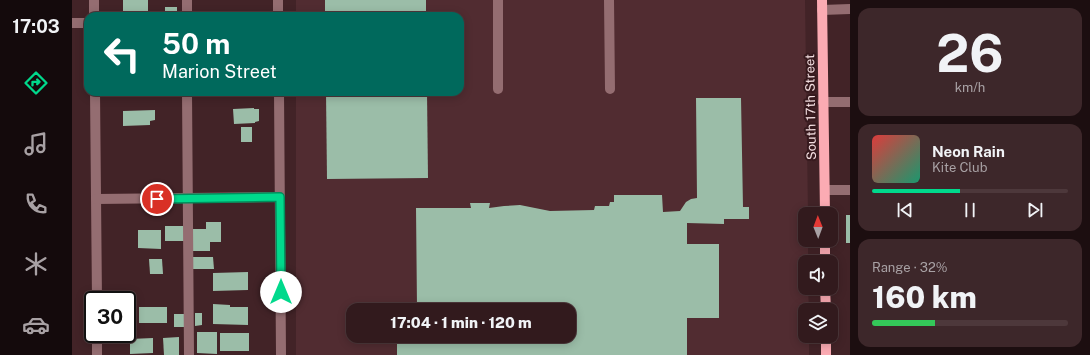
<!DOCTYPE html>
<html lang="en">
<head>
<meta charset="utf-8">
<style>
  body { margin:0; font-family:"Public Sans",sans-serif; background:#3d272a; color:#f1f3f6; height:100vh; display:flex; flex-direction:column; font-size:15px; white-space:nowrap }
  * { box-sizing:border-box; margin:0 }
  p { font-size:13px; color:#a8a1a4 }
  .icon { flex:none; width:22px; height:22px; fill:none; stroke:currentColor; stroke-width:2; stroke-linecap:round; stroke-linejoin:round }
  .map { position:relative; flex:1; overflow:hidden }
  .drawer { display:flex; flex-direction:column; gap:8px; padding:8px; background:#1c0e10; width:240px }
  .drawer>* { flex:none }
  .banner { position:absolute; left:12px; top:12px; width:380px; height:84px; border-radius:12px; box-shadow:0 2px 10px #0003,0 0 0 1px #4d383b; background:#00695c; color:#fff; overflow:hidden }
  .needle { width:26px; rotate:359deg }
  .controls { position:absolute; left:726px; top:207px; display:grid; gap:8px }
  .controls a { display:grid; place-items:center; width:40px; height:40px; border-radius:8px; background:#321a1d; box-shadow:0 2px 10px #0003,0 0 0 1px #4d383b; font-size:20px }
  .speed { position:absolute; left:12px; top:291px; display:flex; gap:8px; font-size:20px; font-weight:700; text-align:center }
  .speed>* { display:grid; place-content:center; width:52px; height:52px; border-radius:50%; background:#321a1d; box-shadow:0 2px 10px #0003,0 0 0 1px #4d383b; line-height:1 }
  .speed .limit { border:2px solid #111; border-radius:6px; background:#fff; color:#111 }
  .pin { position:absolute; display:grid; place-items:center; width:34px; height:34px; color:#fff; margin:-17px; border:2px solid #fff; border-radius:50%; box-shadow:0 1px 4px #0007 }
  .me { position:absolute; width:44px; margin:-22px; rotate:0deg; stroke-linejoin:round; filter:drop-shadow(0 0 3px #0008) }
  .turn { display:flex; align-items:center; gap:14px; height:84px; padding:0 12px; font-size:18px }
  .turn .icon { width:52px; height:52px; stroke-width:2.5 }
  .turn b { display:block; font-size:28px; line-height:34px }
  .big { font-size:30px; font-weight:800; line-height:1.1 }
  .drawer .widget { flex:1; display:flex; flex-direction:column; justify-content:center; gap:6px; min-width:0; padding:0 14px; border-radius:12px; background:#3d272a }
  .drawer .dial { align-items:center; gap:0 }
  .dial b { font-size:52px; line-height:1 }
  .song { display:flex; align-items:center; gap:12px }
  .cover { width:48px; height:48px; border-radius:6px; background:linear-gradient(135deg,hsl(0 70% 55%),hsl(160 70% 35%)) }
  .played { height:4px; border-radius:2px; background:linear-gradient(90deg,#00d98c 45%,#4d383b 45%) }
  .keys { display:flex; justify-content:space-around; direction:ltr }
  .charge { height:6px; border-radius:3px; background:linear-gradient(90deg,#34c759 32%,#4d383b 0) }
  .trip { position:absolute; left:274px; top:303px; width:230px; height:40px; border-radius:12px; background:#321a1d; box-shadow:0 2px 10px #0003,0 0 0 1px #4d383b; font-weight:800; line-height:40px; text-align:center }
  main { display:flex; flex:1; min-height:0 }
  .dock { display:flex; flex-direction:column; width:72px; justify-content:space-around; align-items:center; background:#140a0c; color:#a8a1a4 }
  .dock .icon { width:28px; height:28px }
  .dock .selected { color:#00d98c }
  .dock b { font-size:18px; color:#f1f3f6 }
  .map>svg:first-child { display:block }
</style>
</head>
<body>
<main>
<nav class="dock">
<b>17:03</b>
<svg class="icon selected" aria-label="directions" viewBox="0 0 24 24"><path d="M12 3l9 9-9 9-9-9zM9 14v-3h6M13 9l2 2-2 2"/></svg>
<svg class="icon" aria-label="music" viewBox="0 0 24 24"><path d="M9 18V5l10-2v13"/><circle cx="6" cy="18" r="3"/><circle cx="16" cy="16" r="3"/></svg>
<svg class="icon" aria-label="phone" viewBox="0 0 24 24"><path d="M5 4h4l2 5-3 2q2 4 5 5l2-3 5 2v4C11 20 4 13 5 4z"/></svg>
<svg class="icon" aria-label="climate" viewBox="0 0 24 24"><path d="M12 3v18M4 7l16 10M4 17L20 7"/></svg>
<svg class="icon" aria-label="car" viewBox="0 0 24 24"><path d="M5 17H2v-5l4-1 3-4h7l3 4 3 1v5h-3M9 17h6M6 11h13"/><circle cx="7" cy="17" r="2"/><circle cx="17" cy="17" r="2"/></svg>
</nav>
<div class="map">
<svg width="778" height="355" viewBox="0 0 778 355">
  <rect width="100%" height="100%" fill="#422327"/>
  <path fill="#512c31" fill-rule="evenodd" d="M 224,0 L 733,0 L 736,214 L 733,214 L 733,240 L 736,240 L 736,262 L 733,262 L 733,288 L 736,288 L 737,310 L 733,310 L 733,336 L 737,336 L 737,355 L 224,355 L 224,92 L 388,92 L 388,16 L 224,16 ZM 281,310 L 497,310 L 497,336 L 281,336 Z"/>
  <g fill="#9bbda8">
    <path d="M 51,0 L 76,0 L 76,12 L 51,13 Z"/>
    <rect x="253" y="0" width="101" height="16"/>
    <rect x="93" y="7" width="12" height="9"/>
    <rect x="50" y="92" width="35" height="3"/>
    <path d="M 254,92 L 355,92 L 356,178 L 255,179 Z"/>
    <path d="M 624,98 L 669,98 L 671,207 L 677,207 L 677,219 L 652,219 L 652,224 L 615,223 L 615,244 L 647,244 L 647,318 L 615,318 L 615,355 L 325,355 L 325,336 L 497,336 L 497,310 L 325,310 L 325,307 L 345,307 L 344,208 L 399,208 L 398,203 L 418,203 L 417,208 L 432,206 L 448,205 L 478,211 L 522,210 L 523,206 L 537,206 L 538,202 L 542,202 L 542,195 L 590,195 L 591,212 L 608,211 L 614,202 L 619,199 L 625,198 Z"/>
    <path d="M 182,108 L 182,109 L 187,109 L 187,121 L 183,122 L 183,123 L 162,124 L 161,109 Z"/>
    <path d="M 83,110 L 83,120 L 78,121 L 78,125 L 51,126 L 51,111 Z"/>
    <rect x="169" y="127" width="11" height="15"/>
    <rect x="774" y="215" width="4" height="28"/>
    <path d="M 134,222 L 149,222 L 149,242 L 138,242 L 138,251 L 120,251 L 121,229 L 134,229 Z"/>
    <rect x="93" y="226" width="20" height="15"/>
    <path d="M 66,230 L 89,230 L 89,249 L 66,248 Z"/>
    <path d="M 120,257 L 141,257 L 142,269 L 120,269 Z"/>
    <path d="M 77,259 L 90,259 L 91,274 L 78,274 Z"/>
    <path d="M 176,272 L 176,290 L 141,291 L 141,273 Z"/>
    <path d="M 141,304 L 158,305 L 158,307 L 176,307 L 176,325 L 141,324 Z"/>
    <rect x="67" y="307" width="28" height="16"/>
    <path d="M 123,313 L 130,313 L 130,325 L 123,326 Z"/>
    <rect x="102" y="314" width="11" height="13"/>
    <path d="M 125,332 L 145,332 L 145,354 L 125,353 Z"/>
    <rect x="148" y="333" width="29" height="18"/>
    <path d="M 107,337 L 107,355 L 92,355 L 91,338 Z"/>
    <path d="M 81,338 L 81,353 L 58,354 L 58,339 Z"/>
  </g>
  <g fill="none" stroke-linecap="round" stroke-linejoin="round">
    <g stroke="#946d71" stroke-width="10">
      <path d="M 22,0 L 22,16"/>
      <path d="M 115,0 L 115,16"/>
      <path d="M 426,0 L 426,89"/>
      <path d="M 537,0 L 538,89"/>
      <path d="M 750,10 L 778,9"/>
      <path d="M 206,16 L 206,0"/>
      <path d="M 0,23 L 16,23"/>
      <path d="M 23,92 L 25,300"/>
      <path d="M 115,92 L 117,355"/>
      <path d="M 207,92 L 209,355"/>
      <path d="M 751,102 L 778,102"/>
      <path d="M 753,190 L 778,190"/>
      <path d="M 24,199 L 208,197"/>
      <path d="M 25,334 L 25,355"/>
    </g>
    <g stroke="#fbabb3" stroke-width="10">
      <path d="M 750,0 L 753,214"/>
      <path d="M 753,240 L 753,262"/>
      <path d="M 753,288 L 754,310"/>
      <path d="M 754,336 L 754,355"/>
    </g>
  </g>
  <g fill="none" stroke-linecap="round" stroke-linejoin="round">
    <defs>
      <path id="route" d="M 85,199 L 208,197 L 209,292"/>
    </defs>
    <use href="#route" stroke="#008d5b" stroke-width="10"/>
    <use href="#route" stroke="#00d98c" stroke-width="7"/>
  </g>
  <g text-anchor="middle" stroke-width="4" stroke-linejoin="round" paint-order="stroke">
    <g font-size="13" fill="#f4dfe1" stroke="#371a1e">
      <text transform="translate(738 107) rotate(-91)" y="5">South 17th Street</text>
    </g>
  </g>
</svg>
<div class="controls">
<a><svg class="needle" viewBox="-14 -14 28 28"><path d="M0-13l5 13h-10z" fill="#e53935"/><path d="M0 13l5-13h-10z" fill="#a8a1a4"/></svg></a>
<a><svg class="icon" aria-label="sound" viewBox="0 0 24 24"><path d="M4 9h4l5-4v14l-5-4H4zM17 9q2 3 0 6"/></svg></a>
<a><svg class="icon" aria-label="layers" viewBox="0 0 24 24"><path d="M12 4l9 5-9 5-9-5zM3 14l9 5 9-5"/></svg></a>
</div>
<div class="speed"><div class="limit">30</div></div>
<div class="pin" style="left:85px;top:199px;background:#d93025"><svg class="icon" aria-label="arrive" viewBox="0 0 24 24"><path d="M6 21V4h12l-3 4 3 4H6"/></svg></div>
<svg class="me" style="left:209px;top:292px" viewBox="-20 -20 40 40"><circle r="19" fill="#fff"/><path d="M0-13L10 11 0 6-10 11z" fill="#00d98c"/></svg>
<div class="trip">17:04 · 1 min · 120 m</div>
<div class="banner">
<div class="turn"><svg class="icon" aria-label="left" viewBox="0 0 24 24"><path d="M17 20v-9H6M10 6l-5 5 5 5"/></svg><div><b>50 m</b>Marion Street</div></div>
</div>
</div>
<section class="drawer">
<div class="widget dial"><b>26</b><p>km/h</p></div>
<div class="widget">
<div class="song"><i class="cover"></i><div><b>Neon Rain</b><p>Kite Club</p></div></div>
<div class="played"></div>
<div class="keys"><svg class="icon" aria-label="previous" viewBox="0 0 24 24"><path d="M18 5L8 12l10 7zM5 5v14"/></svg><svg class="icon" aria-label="pause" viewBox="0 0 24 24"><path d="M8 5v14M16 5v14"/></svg><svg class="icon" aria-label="next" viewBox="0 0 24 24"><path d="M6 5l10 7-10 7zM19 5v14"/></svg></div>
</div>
<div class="widget"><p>Range · 32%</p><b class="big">160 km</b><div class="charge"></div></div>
</section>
</main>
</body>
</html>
